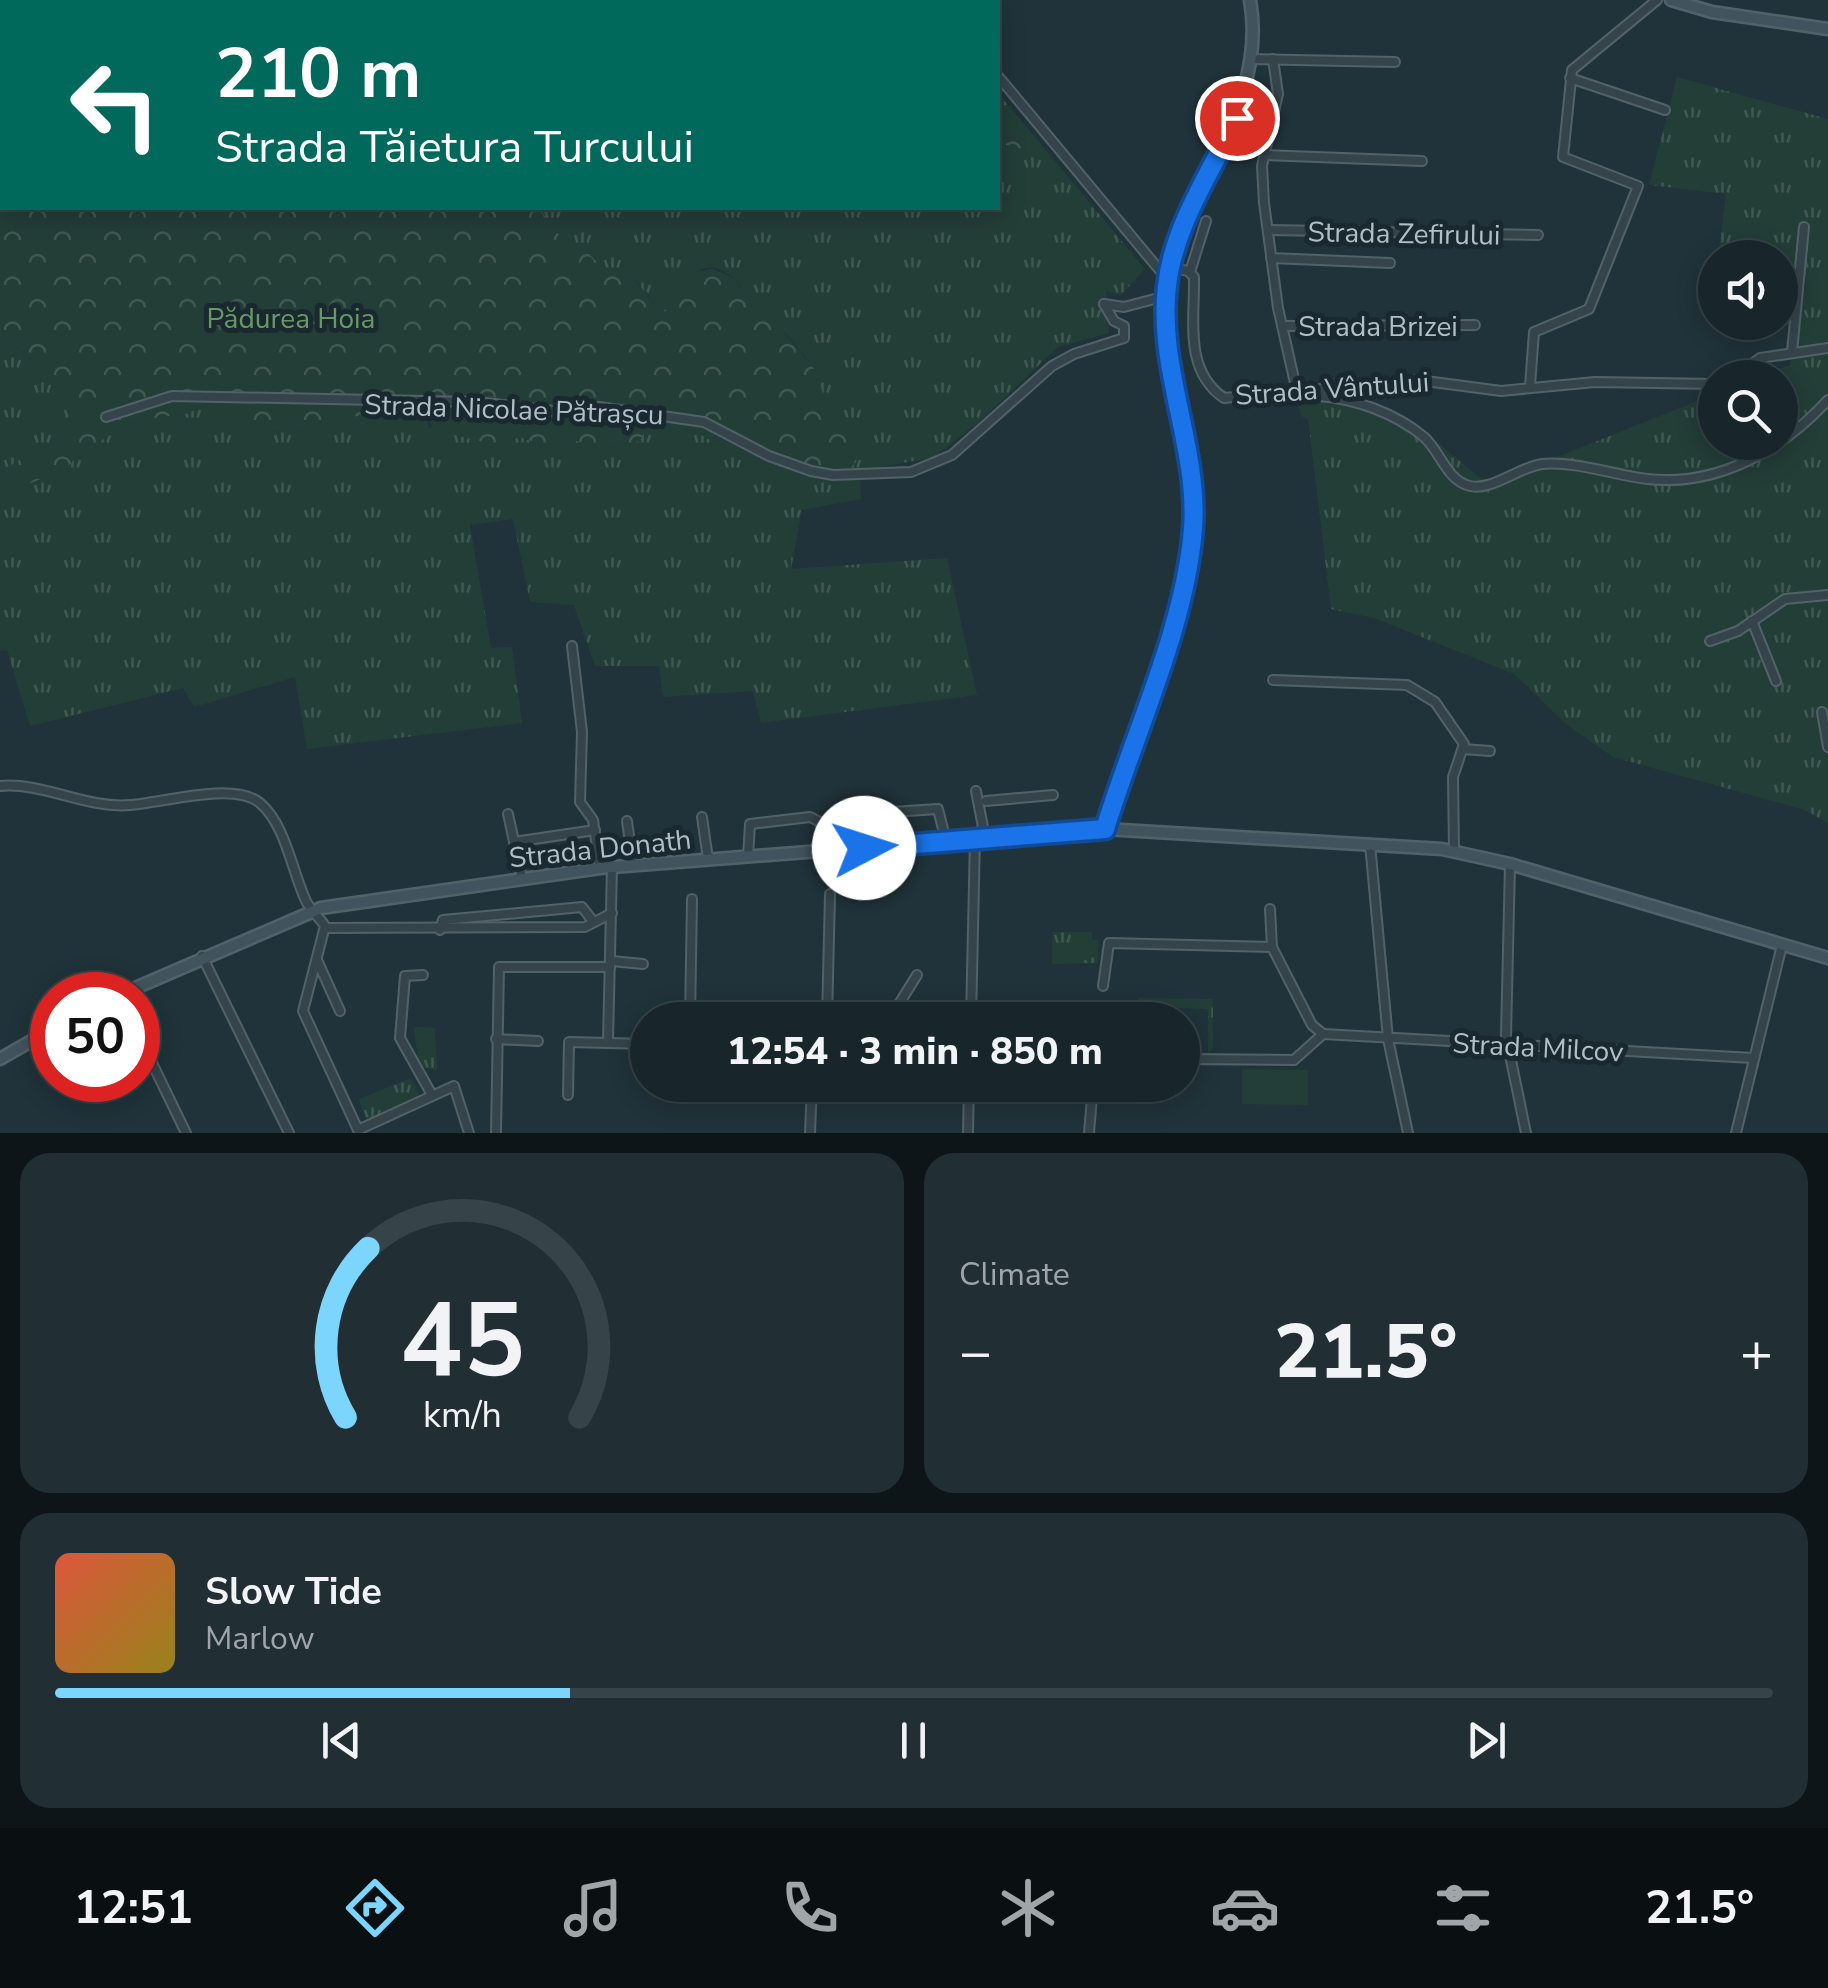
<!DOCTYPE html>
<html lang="en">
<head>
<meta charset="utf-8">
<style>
  body { margin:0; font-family:"Nunito Sans",sans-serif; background:#212e34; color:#f1f3f6; height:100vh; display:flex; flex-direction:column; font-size:38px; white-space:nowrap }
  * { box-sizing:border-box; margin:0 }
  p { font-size:32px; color:#9fa5a9 }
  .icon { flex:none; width:55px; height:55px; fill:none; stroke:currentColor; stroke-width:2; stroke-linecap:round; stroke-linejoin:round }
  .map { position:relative; height:1133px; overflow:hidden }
  .drawer { display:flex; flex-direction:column; gap:20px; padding:20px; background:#0d1518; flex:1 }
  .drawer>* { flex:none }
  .guide { position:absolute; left:0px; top:0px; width:1000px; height:210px; box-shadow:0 5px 25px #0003,0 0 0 2px #364348; background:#00695c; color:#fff; overflow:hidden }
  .fabs { position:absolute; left:1698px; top:240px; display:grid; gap:20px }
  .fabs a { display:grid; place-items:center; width:100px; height:100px; border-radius:50%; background:#18262c; box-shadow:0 5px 25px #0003,0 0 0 2px #364348; font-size:50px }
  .speed { position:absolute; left:30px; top:972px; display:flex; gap:20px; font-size:50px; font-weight:700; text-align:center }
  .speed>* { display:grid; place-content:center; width:130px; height:130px; border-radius:50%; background:#18262c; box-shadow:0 5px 25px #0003,0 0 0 2px #364348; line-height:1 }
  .speed .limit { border:15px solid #d22; background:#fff; color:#111 }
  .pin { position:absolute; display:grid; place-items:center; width:85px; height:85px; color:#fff; margin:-42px; border:5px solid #fff; border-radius:50%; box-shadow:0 2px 10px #0007 }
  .me { position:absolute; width:110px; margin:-55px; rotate:85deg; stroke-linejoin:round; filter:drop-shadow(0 0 8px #0008) }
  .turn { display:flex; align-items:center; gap:35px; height:210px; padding:0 50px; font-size:45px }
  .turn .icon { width:130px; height:130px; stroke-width:2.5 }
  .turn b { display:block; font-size:70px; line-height:85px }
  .big { font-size:75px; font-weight:800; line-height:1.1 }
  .drawer .card { flex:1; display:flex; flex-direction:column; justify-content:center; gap:15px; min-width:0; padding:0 35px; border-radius:30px; background:#212e34 }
  .drawer .dial { align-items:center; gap:0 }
  .dial svg { height:260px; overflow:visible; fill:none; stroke:#364348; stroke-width:7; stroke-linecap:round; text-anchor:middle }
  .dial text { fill:#f1f3f6; stroke:none }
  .song { display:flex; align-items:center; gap:30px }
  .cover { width:120px; height:120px; border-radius:15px; background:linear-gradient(135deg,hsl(10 70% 55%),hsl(50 70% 35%)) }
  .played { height:10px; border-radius:5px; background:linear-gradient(90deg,#7cd5fd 30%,#364348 30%) }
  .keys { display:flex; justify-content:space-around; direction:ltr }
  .heat { display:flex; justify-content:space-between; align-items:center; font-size:55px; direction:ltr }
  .drawer .tiles { flex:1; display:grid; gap:20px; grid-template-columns:1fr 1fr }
  .card:last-child { grid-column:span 2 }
  .trip { position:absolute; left:630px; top:1002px; width:570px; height:100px; border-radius:50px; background:#18262c; box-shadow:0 5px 25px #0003,0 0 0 2px #364348; font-weight:800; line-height:100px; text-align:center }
  .tabs { display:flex; height:160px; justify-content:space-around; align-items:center; background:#0a0f12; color:#9fa5a9 }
  .tabs .icon { width:70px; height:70px }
  .tabs .current { color:#7cd5fd }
  .tabs b { font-size:45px; color:#f1f3f6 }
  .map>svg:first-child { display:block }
</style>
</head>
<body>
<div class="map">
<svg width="1828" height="1133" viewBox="0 0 1828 1133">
  <defs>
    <pattern id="grass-tufts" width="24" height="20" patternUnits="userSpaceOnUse" patternTransform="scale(2.5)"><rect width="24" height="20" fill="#233d37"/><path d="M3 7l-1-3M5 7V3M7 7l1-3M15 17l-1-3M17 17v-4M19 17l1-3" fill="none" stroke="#405752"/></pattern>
    <pattern id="forest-crowns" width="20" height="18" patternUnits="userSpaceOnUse" patternTransform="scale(2.5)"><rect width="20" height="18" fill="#233d37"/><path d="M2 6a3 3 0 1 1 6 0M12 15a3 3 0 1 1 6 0" fill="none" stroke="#405752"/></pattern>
  </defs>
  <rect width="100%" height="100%" fill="#20333a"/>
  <g fill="url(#grass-tufts)">
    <path d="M 189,0 L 919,0 L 922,2 L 192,2 Z"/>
    <path d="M 1677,77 L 1828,119 L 1828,823 L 1805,810 L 1613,757 L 1566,724 L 1514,674 L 1374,618 L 1331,609 L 1308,419 L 1301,416 L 1298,395 L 1364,391 L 1364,398 L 1425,432 L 1480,478 L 1497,481 L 1715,394 L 1715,442 L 1780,442 L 1780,378 L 1757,377 L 1790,365 L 1807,280 L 1780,276 L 1780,258 L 1718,257 L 1726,194 L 1649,185 Z"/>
    <path d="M 998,93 L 1145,269 L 1121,295 L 1106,291 L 1109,333 L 1058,347 L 980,421 L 934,457 L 877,468 L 860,477 L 861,499 L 802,510 L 791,569 L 947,558 L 977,695 L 761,723 L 753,691 L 663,697 L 659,666 L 595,666 L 574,605 L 530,602 L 513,519 L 470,525 L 491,648 L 512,647 L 522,723 L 307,749 L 295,677 L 194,707 L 183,688 L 30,726 L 7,650 L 0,651 L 0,496 L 67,468 L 78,454 L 134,421 L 185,414 L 211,403 L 230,417 L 270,432 L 306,430 L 357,416 L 380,418 L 394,400 L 421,404 L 429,427 L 492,444 L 521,437 L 543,446 L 572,440 L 611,447 L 639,441 L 653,417 L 681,423 L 712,441 L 741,439 L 813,468 L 848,469 L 856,462 C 859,438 833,415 823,396 C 820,389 819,381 816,374 C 805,352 770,314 750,300 C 743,296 742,287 737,282 C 707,249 681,279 671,309 L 661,313 L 636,281 L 603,268 L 586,251 L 560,236 L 539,208 L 998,208 Z"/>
    <path d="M 0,330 C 21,354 69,388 72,420 L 55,442 L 0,471 Z"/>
    <path d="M 1052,932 L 1092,932 L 1092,940 L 1098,940 L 1098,963 L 1052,964 Z"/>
    <path d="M 1138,998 L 1213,999 L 1213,1048 L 1208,1053 L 1208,1009 L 1137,1007 Z"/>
    <path d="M 414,1027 L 435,1028 L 437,1070 L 419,1067 Z"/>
    <path d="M 411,1078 L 421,1097 L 366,1120 L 359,1099 Z"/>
  </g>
  <g fill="url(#forest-crowns)">
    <path d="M 0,0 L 192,2 L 2,2 L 2,208 L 539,208 L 560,236 L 586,251 L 603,268 L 632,277 L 661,313 L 671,309 L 681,281 L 689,273 L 712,269 L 734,278 L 747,298 L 766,310 L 818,374 L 823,396 L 836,408 L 857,451 L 856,462 L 848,470 L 807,467 L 741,439 L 712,441 L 681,423 L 653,417 L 639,441 L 629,447 L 594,446 L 572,440 L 543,446 L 521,437 L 492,444 L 434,430 L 421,404 L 390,404 L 380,418 L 357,416 L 306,430 L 270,432 L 230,418 L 211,403 L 185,414 L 134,421 L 78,454 L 67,468 L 0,496 L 0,471 L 55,442 L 72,420 C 67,387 22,354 0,330 Z"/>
    <path d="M 998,93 L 1041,145 L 1028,150 L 998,143 Z"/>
  </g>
  <path fill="#233d37" d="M 1242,1069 L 1308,1070 L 1308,1105 L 1242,1104 Z"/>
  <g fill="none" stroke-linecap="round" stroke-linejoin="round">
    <defs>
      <g id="street">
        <path d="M 936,0 L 938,2"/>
        <path d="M 952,2 L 953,0"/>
        <path d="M 1250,59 L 1395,62"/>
        <path d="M 1273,59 L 1278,94 L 1262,166 L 1264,203 L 1278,308 L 1297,392"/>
        <path d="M 998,76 L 1167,279"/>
        <path d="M 1570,78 L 1665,110"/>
        <path d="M 1265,155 L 1422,161"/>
        <path d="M 1269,230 L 1538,235"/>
        <path d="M 1271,258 L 1390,263"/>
        <path d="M 1170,267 L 1188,271 L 1194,277 C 1195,318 1183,370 1224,398 L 1418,380 L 1501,391 L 1595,382 L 1715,384"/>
        <path d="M 1190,272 L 1206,221"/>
        <path d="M 1104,304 L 1124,307 L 1166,296"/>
        <path d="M 1282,326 L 1475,325"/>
        <path d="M 1792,352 L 1804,227"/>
        <path d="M 1733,378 L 1760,358 L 1828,348"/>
        <path d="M 1530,386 L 1534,332 L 1589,309 L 1638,186 L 1563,157 L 1572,70 L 1657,0"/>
        <path d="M 1319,396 C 1356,399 1395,413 1424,437 C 1440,451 1447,481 1470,486 C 1492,491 1519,467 1542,464 C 1577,461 1613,475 1647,479 C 1718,487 1782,450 1828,400"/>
        <path d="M 106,417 L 172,396 L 477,402 L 554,411 L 599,407 L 704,422 L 769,456 L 811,471 L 833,475 L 911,472 L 952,455 L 1052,366 L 1074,354 L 1124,338 L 1124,326 L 1114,321 L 1104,304"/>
        <path d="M 1752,621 L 1776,681"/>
        <path d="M 1710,641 L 1738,631 L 1785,599 L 1828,595"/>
        <path d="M 572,646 L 582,732 L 580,802 L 593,820 L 600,868"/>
        <path d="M 1273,680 L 1407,685 L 1435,702 L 1464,744 L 1453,777 L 1454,852"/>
        <path d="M 1822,712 L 1828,747"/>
        <path d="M 1463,749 L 1490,751"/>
        <path d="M 0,786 C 44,782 86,809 130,805 C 162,803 233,781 260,803 C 286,825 292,872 306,901 C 311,911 319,917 325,926 L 303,1011 L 358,1130 L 454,1086 L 469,1133"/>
        <path d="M 986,801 L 1053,795"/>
        <path d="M 508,814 L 522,878"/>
        <path d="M 702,817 L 708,859"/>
        <path d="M 627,821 L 633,865"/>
        <path d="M 514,842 L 595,830"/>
        <path d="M 1370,844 L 1388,1039 L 1408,1133"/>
        <path d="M 864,848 L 861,814 L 938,809 L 946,841"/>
        <path d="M 748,857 L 750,824 L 810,817 L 820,822 L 824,851"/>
        <path d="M 1510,864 L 1506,1036 L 1526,1133"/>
        <path d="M 1270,909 L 1272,947 L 1312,1025 L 1323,1034"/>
        <path d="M 326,928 L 585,927 L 612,913"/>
        <path d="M 440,930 L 443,920 L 582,907 L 592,920"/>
        <path d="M 202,956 L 289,1133"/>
        <path d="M 317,960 L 340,1011"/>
        <path d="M 611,961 L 643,964"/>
        <path d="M 423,975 L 405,976 L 400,1038 L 432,1095"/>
        <path d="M 1103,986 L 1109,943 L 1272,947"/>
        <path d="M 690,1020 L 692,899"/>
        <path d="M 827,1020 L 830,894"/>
        <path d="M 889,1020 L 917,975"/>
        <path d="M 971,1020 L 975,838 L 983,827 L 976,791"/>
        <path d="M 138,1034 L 186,1133"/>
        <path d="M 1323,1034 L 1753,1058"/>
        <path d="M 496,1039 L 538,1041"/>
        <path d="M 608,1042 L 612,867"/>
        <path d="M 1182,1059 L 1294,1060 L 1323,1034"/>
        <path d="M 568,1095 L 569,1042 L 648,1044"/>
        <path d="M 496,1133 L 499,967 L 610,967"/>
        <path d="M 810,1133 L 812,1085"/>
        <path d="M 968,1133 L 969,1085"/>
        <path d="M 1089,1133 L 1093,1085"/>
        <path d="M 1736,1133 L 1782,945"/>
      </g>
      <g id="secondary">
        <path d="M 1671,0 L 1712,12 L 1828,29"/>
        <path d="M 1105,829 C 1134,734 1192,613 1193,515 C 1194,437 1154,358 1167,281 C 1184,181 1269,107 1250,0"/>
        <path d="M 119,995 L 321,908 L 600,868 L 1105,829 L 1442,849 L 1510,864 L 1828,958"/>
        <path d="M 0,1059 L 52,1029"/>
      </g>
    </defs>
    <use href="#street" stroke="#516268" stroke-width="12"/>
    <use href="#secondary" stroke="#516268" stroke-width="15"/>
    <use href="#street" stroke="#34444a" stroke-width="8"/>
    <use href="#secondary" stroke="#41545e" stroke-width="10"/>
  </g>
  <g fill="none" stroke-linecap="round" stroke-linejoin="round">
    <defs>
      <path id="route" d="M 864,848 L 1105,829 C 1134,734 1185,628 1193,529 C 1199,447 1157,368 1167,286 C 1173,227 1212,170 1237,118"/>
    </defs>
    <use href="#route" stroke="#114b97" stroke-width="25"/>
    <use href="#route" stroke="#1a73e8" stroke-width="18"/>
  </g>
  <g text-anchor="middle" stroke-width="10" stroke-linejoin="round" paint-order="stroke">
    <g font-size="28" fill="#aebfc7" stroke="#19292f">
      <text transform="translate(1404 233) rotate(1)" y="10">Strada Zefirului</text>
      <text x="1378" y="336">Strada Brizei</text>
      <text transform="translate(1332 388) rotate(-4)" y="10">Strada Vântului</text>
      <text transform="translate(514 409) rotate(2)" y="10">Strada Nicolae Pătrașcu</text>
      <text transform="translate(600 848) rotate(-6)" y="10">Strada Donath</text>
      <text transform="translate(1538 1047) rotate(3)" y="10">Strada Milcov</text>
    </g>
    <g font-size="28" fill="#689964" stroke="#19292f">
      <text x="291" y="328">Pădurea Hoia</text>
    </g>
  </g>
</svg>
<div class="fabs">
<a><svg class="icon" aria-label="sound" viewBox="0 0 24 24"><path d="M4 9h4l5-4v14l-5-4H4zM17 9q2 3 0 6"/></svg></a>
<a><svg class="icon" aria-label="search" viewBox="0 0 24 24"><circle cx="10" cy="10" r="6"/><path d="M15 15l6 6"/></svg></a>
</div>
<div class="speed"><div class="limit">50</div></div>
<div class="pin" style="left:1237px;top:118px;background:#d93025"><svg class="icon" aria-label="arrive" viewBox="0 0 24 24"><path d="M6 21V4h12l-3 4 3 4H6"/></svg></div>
<svg class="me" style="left:864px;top:848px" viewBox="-20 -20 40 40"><circle r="19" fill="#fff"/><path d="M0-13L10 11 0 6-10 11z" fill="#1a73e8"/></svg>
<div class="trip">12:54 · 3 min · 850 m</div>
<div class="guide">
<div class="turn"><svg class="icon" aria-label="left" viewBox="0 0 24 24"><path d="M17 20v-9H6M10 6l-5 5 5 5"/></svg><div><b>210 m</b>Strada Tăietura Turcului</div></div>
</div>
</div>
<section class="drawer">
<div class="tiles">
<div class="card dial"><svg viewBox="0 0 100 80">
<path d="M14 69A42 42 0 1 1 86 69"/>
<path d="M14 69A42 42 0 0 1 21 17" stroke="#7cd5fd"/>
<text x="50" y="56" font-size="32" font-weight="700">45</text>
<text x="50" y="72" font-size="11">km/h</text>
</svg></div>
<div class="card"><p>Climate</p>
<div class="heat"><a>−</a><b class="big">21.5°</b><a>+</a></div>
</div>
<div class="card">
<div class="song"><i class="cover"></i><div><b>Slow Tide</b><p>Marlow</p></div></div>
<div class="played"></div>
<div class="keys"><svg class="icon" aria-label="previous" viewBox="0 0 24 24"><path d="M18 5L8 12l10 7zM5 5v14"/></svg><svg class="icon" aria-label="pause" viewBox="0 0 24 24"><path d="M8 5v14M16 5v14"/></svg><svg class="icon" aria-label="next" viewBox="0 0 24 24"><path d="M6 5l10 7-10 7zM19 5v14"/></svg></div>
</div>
</div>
</section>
<nav class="tabs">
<b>12:51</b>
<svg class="icon current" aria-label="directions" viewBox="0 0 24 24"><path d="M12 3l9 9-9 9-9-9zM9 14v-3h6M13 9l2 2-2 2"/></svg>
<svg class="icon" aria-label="music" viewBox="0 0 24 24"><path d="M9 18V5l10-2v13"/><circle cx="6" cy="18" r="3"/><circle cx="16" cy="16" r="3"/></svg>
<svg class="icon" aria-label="phone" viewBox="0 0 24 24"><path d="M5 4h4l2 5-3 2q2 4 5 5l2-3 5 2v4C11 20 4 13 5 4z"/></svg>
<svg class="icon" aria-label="climate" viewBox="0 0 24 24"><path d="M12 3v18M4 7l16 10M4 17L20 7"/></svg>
<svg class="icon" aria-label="car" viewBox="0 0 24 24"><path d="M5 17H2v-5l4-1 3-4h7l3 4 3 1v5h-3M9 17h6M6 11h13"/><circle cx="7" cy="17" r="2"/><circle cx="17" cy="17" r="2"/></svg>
<svg class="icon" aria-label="filters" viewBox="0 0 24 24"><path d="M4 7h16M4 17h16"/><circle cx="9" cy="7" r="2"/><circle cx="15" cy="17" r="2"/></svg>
<b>21.5°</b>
</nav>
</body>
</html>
